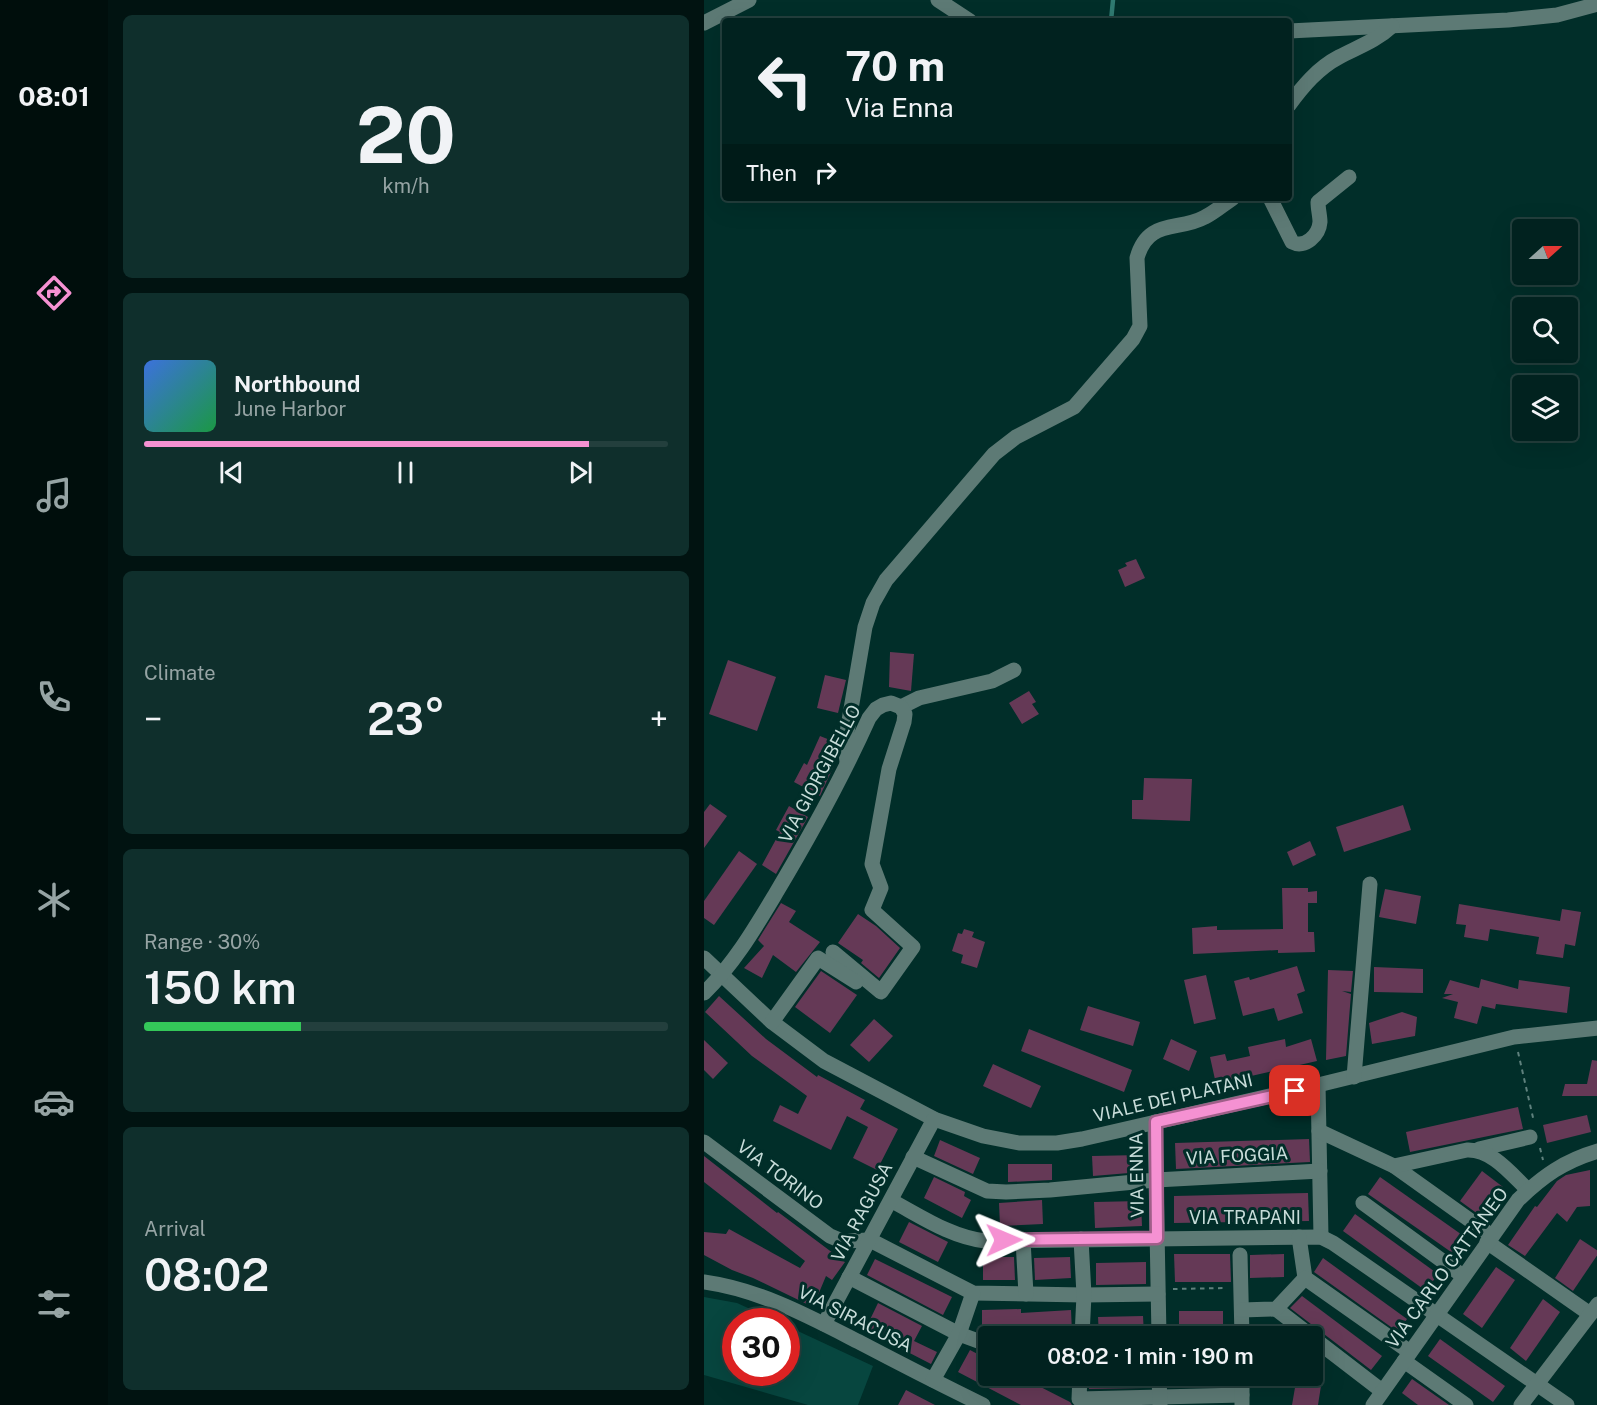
<!DOCTYPE html>
<html lang="en">
<head>
<meta charset="utf-8">
<style>
  body { margin:0; font-family:"Public Sans",sans-serif; background:#0f2f2c; color:#f1f3f6; height:100vh; display:flex; flex-direction:column; font-size:22px; white-space:nowrap }
  * { box-sizing:border-box; margin:0 }
  p { font-size:20px; color:#96a4a4 }
  .icon { flex:none; width:33px; height:33px; fill:none; stroke:currentColor; stroke-width:2; stroke-linecap:round; stroke-linejoin:round }
  .map { position:relative; flex:1; overflow:hidden }
  .details { display:flex; flex-direction:column; gap:15px; padding:15px; background:#011311; width:596px }
  .details>* { flex:none }
  .top-card { position:absolute; left:18px; top:18px; width:570px; height:183px; border-radius:6px; box-shadow:0 6px 24px #0002,0 0 0 2px #233f3d; background:#01221f; color:#f1f3f6; overflow:hidden }
  .needle { width:39px; rotate:69deg }
  .controls { position:absolute; left:808px; top:219px; display:grid; gap:12px }
  .controls a { display:grid; place-items:center; width:66px; height:66px; border-radius:6px; background:#01221f; box-shadow:0 6px 24px #0002,0 0 0 2px #233f3d; font-size:30px }
  .speed { position:absolute; left:18px; top:1308px; display:flex; gap:12px; font-size:30px; font-weight:700; text-align:center }
  .speed>* { display:grid; place-content:center; width:78px; height:78px; border-radius:50%; background:#01221f; box-shadow:0 6px 24px #0002,0 0 0 2px #233f3d; line-height:1 }
  .speed .limit { border:9px solid #d22; background:#fff; color:#111 }
  .pin { position:absolute; display:grid; place-items:center; width:51px; height:51px; color:#fff; margin:-26px; border-radius:12px; box-shadow:0 3px 9px #0006 }
  .me { position:absolute; width:66px; margin:-33px; rotate:89deg; stroke-linejoin:round; filter:drop-shadow(0 0 4px #0008) }
  .turn { display:flex; align-items:center; gap:21px; height:126px; padding:0 24px; font-size:27px }
  .turn .icon { width:78px; height:78px; stroke-width:2.5 }
  .turn b { display:block; font-size:42px; line-height:51px }
  .then { display:flex; align-items:center; height:57px; padding:0 24px; background:#0003; gap:12px; font-size:22px }
  .big { font-size:45px; font-weight:600; line-height:1.1 }
  .details .widget { flex:1; display:flex; flex-direction:column; justify-content:center; gap:9px; min-width:0; padding:0 21px; border-radius:9px; background:#0f2f2c }
  .details .dial { align-items:center; gap:0 }
  .dial b { font-size:78px; line-height:1 }
  .song { display:flex; align-items:center; gap:18px }
  .cover { width:72px; height:72px; border-radius:9px; background:linear-gradient(135deg,hsl(220 70% 55%),hsl(140 70% 35%)) }
  .played { height:6px; border-radius:3px; background:linear-gradient(90deg,#f591d2 85%,#233f3d 85%) }
  .keys { display:flex; justify-content:space-around; direction:ltr }
  .heat { display:flex; justify-content:space-between; align-items:center; font-size:33px; direction:ltr }
  .charge { height:9px; border-radius:4px; background:linear-gradient(90deg,#34c759 30%,#233f3d 0) }
  .trip { position:absolute; left:274px; top:1326px; width:345px; height:60px; border-radius:6px; background:#01221f; box-shadow:0 6px 24px #0002,0 0 0 2px #233f3d; font-weight:600; line-height:60px; text-align:center }
  main { display:flex; flex:1; min-height:0 }
  .tab-bar { display:flex; flex-direction:column; width:108px; justify-content:space-around; align-items:center; background:#000e0c; color:#96a4a4 }
  .tab-bar .icon { width:42px; height:42px }
  .tab-bar .current { color:#f591d2 }
  .tab-bar b { font-size:27px; color:#f1f3f6 }
  .map>svg:first-child { display:block }
</style>
</head>
<body>
<main>
<nav class="tab-bar">
<b>08:01</b>
<svg class="icon current" aria-label="directions" viewBox="0 0 24 24"><path d="M12 3l9 9-9 9-9-9zM9 14v-3h6M13 9l2 2-2 2"/></svg>
<svg class="icon" aria-label="music" viewBox="0 0 24 24"><path d="M9 18V5l10-2v13"/><circle cx="6" cy="18" r="3"/><circle cx="16" cy="16" r="3"/></svg>
<svg class="icon" aria-label="phone" viewBox="0 0 24 24"><path d="M5 4h4l2 5-3 2q2 4 5 5l2-3 5 2v4C11 20 4 13 5 4z"/></svg>
<svg class="icon" aria-label="climate" viewBox="0 0 24 24"><path d="M12 3v18M4 7l16 10M4 17L20 7"/></svg>
<svg class="icon" aria-label="car" viewBox="0 0 24 24"><path d="M5 17H2v-5l4-1 3-4h7l3 4 3 1v5h-3M9 17h6M6 11h13"/><circle cx="7" cy="17" r="2"/><circle cx="17" cy="17" r="2"/></svg>
<svg class="icon" aria-label="filters" viewBox="0 0 24 24"><path d="M4 7h16M4 17h16"/><circle cx="9" cy="7" r="2"/><circle cx="15" cy="17" r="2"/></svg>
</nav>
<section class="details">
<div class="widget dial"><b>20</b><p>km/h</p></div>
<div class="widget">
<div class="song"><i class="cover"></i><div><b>Northbound</b><p>June Harbor</p></div></div>
<div class="played"></div>
<div class="keys"><svg class="icon" aria-label="previous" viewBox="0 0 24 24"><path d="M18 5L8 12l10 7zM5 5v14"/></svg><svg class="icon" aria-label="pause" viewBox="0 0 24 24"><path d="M8 5v14M16 5v14"/></svg><svg class="icon" aria-label="next" viewBox="0 0 24 24"><path d="M6 5l10 7-10 7zM19 5v14"/></svg></div>
</div>
<div class="widget"><p>Climate</p>
<div class="heat"><a>−</a><b class="big">23°</b><a>+</a></div>
</div>
<div class="widget"><p>Range · 30%</p><b class="big">150 km</b><div class="charge"></div></div>
<div class="widget"><p>Arrival</p><b class="big">08:02</b></div>
</section>
<div class="map">
<svg width="894" height="1405" viewBox="0 0 894 1405">
  <rect width="100%" height="100%" fill="#012e29"/>
  <path fill="#07463f" d="M 0,1297 L 33,1303 L 73,1321 L 32,1322 L 32,1372 L 82,1372 L 83,1326 L 169,1366 L 154,1405 L 104,1405 L 0,1375 Z"/>
  <g fill="none" stroke-linecap="round" stroke-linejoin="round">
    <path stroke="#2f7a71" stroke-width="4.5" d="M 407,21 L 409,0"/>
  </g>
  <g fill="#653956">
    <path d="M 432,559 L 441,578 L 421,587 L 414,570 L 423,566 L 421,563 Z"/>
    <path d="M 186,652 L 210,654 L 207,691 L 185,687 Z"/>
    <path d="M 24,660 L 72,677 L 53,731 L 5,714 Z"/>
    <path d="M 121,675 L 142,680 L 134,713 L 113,708 Z"/>
    <path d="M 325,691 L 332,702 L 328,704 L 335,714 L 318,724 L 305,703 Z"/>
    <path d="M 116,736 L 131,742 L 133,759 L 116,796 L 90,782 L 100,763 L 103,765 Z"/>
    <path d="M 440,778 L 488,779 L 486,821 L 428,819 L 428,800 L 439,800 Z"/>
    <path d="M 6,804 L 23,816 L 0,848 L 0,812 Z"/>
    <path d="M 699,805 L 707,830 L 640,852 L 632,827 Z"/>
    <path d="M 85,806 L 104,817 L 72,874 L 58,865 L 76,832 L 72,830 Z"/>
    <path d="M 606,841 L 612,855 L 589,866 L 583,852 Z"/>
    <path d="M 35,851 L 53,864 L 10,925 L 0,918 L 0,901 Z"/>
    <path d="M 578,888 L 604,888 L 604,892 L 613,891 L 613,903 L 604,903 L 604,932 L 610,932 L 611,952 L 574,953 L 574,950 L 489,954 L 488,928 L 513,926 L 513,930 L 579,929 Z"/>
    <path d="M 681,889 L 717,896 L 712,924 L 675,917 Z"/>
    <path d="M 77,903 L 92,911 L 85,922 L 116,942 L 92,972 L 69,955 L 58,978 L 40,968 L 60,946 L 54,940 Z"/>
    <path d="M 755,904 L 856,921 L 858,909 L 877,912 L 871,946 L 861,944 L 859,958 L 832,954 L 835,937 L 786,929 L 784,941 L 760,937 L 762,925 L 752,924 Z"/>
    <path d="M 154,914 L 172,926 L 196,948 L 175,978 L 157,963 L 159,960 L 134,943 Z"/>
    <path d="M 260,929 L 270,932 L 268,937 L 281,942 L 273,968 L 257,963 L 259,955 L 248,951 L 254,933 L 258,934 Z"/>
    <path d="M 593,966 L 601,991 L 593,994 L 599,1013 L 574,1021 L 570,1008 L 539,1016 L 530,981 L 545,977 L 546,980 Z"/>
    <path d="M 670,967 L 719,969 L 719,993 L 670,992 Z"/>
    <path d="M 624,970 L 649,971 L 647,992 L 638,991 L 647,994 L 642,1056 L 622,1060 Z"/>
    <path d="M 117,971 L 153,995 L 126,1033 L 91,1007 Z"/>
    <path d="M 502,975 L 512,1019 L 490,1024 L 480,980 Z"/>
    <path d="M 777,979 L 814,989 L 815,980 L 866,987 L 863,1013 L 792,1004 L 791,1009 L 778,1006 L 773,1024 L 750,1018 L 754,1002 L 738,998 L 749,994 L 740,994 L 746,980 L 775,988 Z"/>
    <path d="M 15,996 L 62,1039 L 113,1077 L 114,1075 L 161,1100 L 156,1109 L 194,1129 L 173,1170 L 149,1158 L 164,1127 L 143,1116 L 127,1150 L 69,1121 L 76,1105 L 94,1114 L 103,1096 L 48,1056 L 1,1012 Z"/>
    <path d="M 384,1006 L 436,1022 L 429,1046 L 376,1030 Z"/>
    <path d="M 698,1012 L 713,1017 L 711,1036 L 668,1044 L 665,1023 Z"/>
    <path d="M 170,1019 L 189,1036 L 165,1062 L 146,1045 Z"/>
    <path d="M 325,1029 L 428,1070 L 420,1092 L 317,1051 Z"/>
    <path d="M 467,1039 L 493,1051 L 485,1071 L 459,1059 Z"/>
    <path d="M 581,1039 L 582,1047 L 607,1039 L 613,1061 L 512,1084 L 506,1057 L 521,1054 L 523,1061 L 546,1056 L 544,1047 Z"/>
    <path d="M 0,1040 L 24,1063 L 9,1079 L 0,1070 Z"/>
    <path d="M 888,1060 L 894,1061 L 894,1096 L 858,1096 L 861,1084 L 883,1084 Z"/>
    <path d="M 289,1064 L 337,1086 L 327,1108 L 279,1086 Z"/>
    <path d="M 814,1107 L 819,1129 L 706,1152 L 702,1132 Z"/>
    <path d="M 883,1115 L 887,1132 L 843,1143 L 839,1125 Z"/>
    <path d="M 605,1139 L 606,1162 L 472,1169 L 471,1143 Z"/>
    <path d="M 236,1140 L 276,1158 L 269,1174 L 230,1156 Z"/>
    <path d="M 436,1155 L 437,1172 L 389,1176 L 388,1156 Z"/>
    <path d="M 0,1156 L 73,1213 L 74,1212 L 141,1262 L 128,1280 L 122,1276 L 109,1307 L 49,1278 L 28,1270 L 0,1255 L 0,1232 L 22,1234 L 25,1229 L 96,1268 L 101,1261 L 0,1182 Z"/>
    <path d="M 304,1164 L 348,1164 L 348,1180 L 304,1182 Z"/>
    <path d="M 886,1170 L 886,1206 L 873,1207 L 863,1222 L 853,1213 L 821,1256 L 804,1245 L 831,1206 L 833,1207 L 853,1181 L 862,1175 Z"/>
    <path d="M 778,1171 L 799,1187 L 778,1217 L 756,1201 Z"/>
    <path d="M 230,1177 L 261,1192 L 260,1196 L 267,1200 L 258,1218 L 220,1198 Z"/>
    <path d="M 676,1177 L 761,1237 L 750,1254 L 664,1194 Z"/>
    <path d="M 604,1193 L 605,1221 L 470,1223 L 470,1196 Z"/>
    <path d="M 338,1200 L 339,1224 L 296,1226 L 295,1203 Z"/>
    <path d="M 437,1201 L 438,1226 L 391,1228 L 390,1202 Z"/>
    <path d="M 651,1214 L 734,1274 L 722,1291 L 639,1231 Z"/>
    <path d="M 205,1222 L 244,1242 L 234,1262 L 195,1242 Z"/>
    <path d="M 876,1239 L 894,1251 L 894,1254 L 869,1291 L 851,1278 Z"/>
    <path d="M 470,1254 L 526,1254 L 527,1282 L 471,1282 Z"/>
    <path d="M 580,1254 L 580,1277 L 546,1278 L 546,1255 Z"/>
    <path d="M 279,1257 L 310,1257 L 311,1280 L 279,1280 Z"/>
    <path d="M 366,1257 L 367,1278 L 331,1280 L 330,1258 Z"/>
    <path d="M 619,1258 L 703,1319 L 694,1332 L 610,1272 Z"/>
    <path d="M 171,1259 L 248,1297 L 239,1315 L 163,1275 Z"/>
    <path d="M 442,1262 L 442,1284 L 392,1285 L 392,1263 Z"/>
    <path d="M 792,1267 L 811,1280 L 778,1328 L 759,1314 Z"/>
    <path d="M 598,1296 L 678,1356 L 667,1370 L 586,1308 Z"/>
    <path d="M 839,1299 L 856,1312 L 822,1361 L 806,1348 Z"/>
    <path d="M 174,1303 L 218,1326 L 210,1341 L 233,1352 L 227,1364 L 161,1330 Z"/>
    <path d="M 317,1309 L 317,1313 L 367,1310 L 368,1333 L 330,1335 L 330,1333 L 284,1334 L 278,1332 L 278,1310 Z"/>
    <rect x="475" y="1311" width="44" height="24"/>
    <path d="M 439,1316 L 440,1336 L 395,1336 L 394,1317 Z"/>
    <path d="M 736,1339 L 801,1386 L 789,1402 L 724,1356 Z"/>
    <path d="M 266,1350 L 285,1360 L 285,1376 L 315,1376 L 366,1402 L 368,1405 L 317,1405 L 254,1372 Z"/>
    <path d="M 609,1358 L 621,1360 L 614,1405 L 588,1405 L 593,1376 L 609,1376 Z"/>
    <path d="M 386,1376 L 440,1376 L 440,1388 L 385,1389 Z"/>
    <path d="M 472,1376 L 528,1376 L 528,1385 L 472,1387 Z"/>
    <path d="M 708,1379 L 745,1405 L 714,1405 L 698,1393 Z"/>
    <path d="M 202,1390 L 231,1405 L 194,1405 Z"/>
  </g>
  <g fill="none" stroke-linecap="round" stroke-linejoin="round">
    <g stroke="#5f817d" stroke-width="2" stroke-dasharray="4.5 4.5" stroke-linecap="butt">
      <path d="M 814,1052 L 830,1122"/>
      <path d="M 836,1148 L 839,1160"/>
      <path d="M 469,1289 L 523,1288"/>
    </g>
    <g stroke="#5d7a75" stroke-width="15">
      <path d="M 234,0 L 266,21"/>
      <path d="M 0,23 L 45,0"/>
      <path d="M 585,31 L 804,20 L 853,15 L 894,4"/>
      <path d="M 585,105 C 599,86 614,68 635,57 C 654,47 672,41 688,26"/>
      <path d="M 566,198 L 588,242 C 601,249 615,235 616,222 C 616,216 614,209 614,202 L 645,177"/>
      <path d="M 197,707 L 215,698 L 288,681 L 310,670"/>
      <path d="M 143,762 L 141,744 L 161,627 L 169,603 L 182,580 L 290,454 L 312,437 L 370,407 L 429,339 L 436,326 L 433,258 C 444,218 474,232 501,217 C 511,212 520,204 529,198"/>
      <path d="M 0,958 L 68,1022 L 120,1061 L 230,1119 L 279,1136 L 315,1143 L 353,1143 L 378,1139 L 614,1085 L 810,1037 L 894,1028"/>
      <path d="M 0,993 C 30,964 51,928 72,893 C 106,836 138,778 165,718 L 172,709 L 179,705 L 187,703 L 197,707 L 201,714 L 200,722 L 185,769 L 168,864 L 177,888 L 168,910 L 209,947 L 177,992 L 129,952"/>
      <path d="M 68,1022 L 114,958 L 152,982"/>
      <path d="M 650,1077 L 666,884"/>
      <path d="M 614,1085 L 617,1237"/>
      <path d="M 451,1122 L 455,1336"/>
      <path d="M 615,1131 L 690,1166 L 788,1236"/>
      <path d="M 0,1142 L 126,1236 L 138,1241 L 166,1240 L 269,1293 L 380,1295 L 454,1294"/>
      <path d="M 775,1149 L 826,1137"/>
      <path d="M 209,1157 L 283,1191 L 302,1192 L 346,1190 L 452,1180 L 616,1171"/>
      <path d="M 690,1166 L 763,1150 C 788,1149 807,1174 824,1190"/>
      <path d="M 188,1201 C 218,1217 247,1237 281,1241 L 617,1237 L 629,1243 L 863,1405"/>
      <path d="M 659,1203 L 759,1276"/>
      <path d="M 595,1237 L 601,1278 L 706,1352"/>
      <path d="M 377,1239 L 380,1295 L 378,1336"/>
      <path d="M 319,1240 L 322,1294"/>
      <path d="M 783,1242 L 886,1314"/>
      <path d="M 536,1255 L 538,1336"/>
      <path d="M 145,1277 L 255,1334 L 285,1345"/>
      <path d="M 0,1282 C 57,1290 106,1317 157,1343 C 197,1364 238,1385 279,1405"/>
      <path d="M 572,1309 L 607,1336"/>
      <path d="M 538,1310 L 572,1309 L 601,1278"/>
      <path d="M 120,1324 L 230,1119"/>
      <path d="M 609,1338 L 678,1391"/>
      <path d="M 700,1361 L 762,1405"/>
      <path d="M 376,1376 L 375,1399 L 538,1395"/>
      <path d="M 455,1376 L 456,1405"/>
      <path d="M 229,1380 L 255,1334 L 269,1293"/>
      <path d="M 538,1405 L 538,1376"/>
      <path d="M 669,1405 L 814,1200 C 839,1176 860,1161 894,1151"/>
      <path d="M 817,1405 L 894,1304"/>
    </g>
  </g>
  <g fill="none" stroke-linecap="round" stroke-linejoin="round">
    <defs>
      <path id="route" d="M 300,1240 L 453,1238 L 452,1122 L 591,1091"/>
    </defs>
    <use href="#route" stroke="#9f5e88" stroke-width="15"/>
    <use href="#route" stroke="#f591d2" stroke-width="10"/>
  </g>
  <g text-anchor="middle" stroke-width="6" stroke-linejoin="round" paint-order="stroke">
    <g font-size="18" fill="#c7dcd9" stroke="#012e29">
      <text transform="translate(116 774) rotate(-62)" y="6">VIA GIORGIBELLO</text>
      <text transform="translate(469 1098) rotate(-13)" y="6">VIALE DEI PLATANI</text>
      <text transform="translate(533 1156) rotate(-3)" y="6">VIA FOGGIA</text>
      <text transform="translate(76 1175) rotate(37)" y="6">VIA TORINO</text>
      <text transform="translate(433 1175) rotate(-91)" y="6">VIA ENNA</text>
      <text transform="translate(158 1212) rotate(-62)" y="6">VIA RAGUSA</text>
      <text x="541" y="1224">VIA TRAPANI</text>
      <text transform="translate(743 1268) rotate(-54)" y="6">VIA CARLO CATTANEO</text>
      <text transform="translate(151 1319) rotate(27)" y="6">VIA SIRACUSA</text>
    </g>
  </g>
</svg>
<div class="controls">
<a><svg class="needle" viewBox="-14 -14 28 28"><path d="M0-13l5 13h-10z" fill="#e53935"/><path d="M0 13l5-13h-10z" fill="#96a4a4"/></svg></a>
<a><svg class="icon" aria-label="search" viewBox="0 0 24 24"><circle cx="10" cy="10" r="6"/><path d="M15 15l6 6"/></svg></a>
<a><svg class="icon" aria-label="layers" viewBox="0 0 24 24"><path d="M12 4l9 5-9 5-9-5zM3 14l9 5 9-5"/></svg></a>
</div>
<div class="speed"><div class="limit">30</div></div>
<div class="pin" style="left:591px;top:1091px;background:#d93025"><svg class="icon" aria-label="arrive" viewBox="0 0 24 24"><path d="M6 21V4h12l-3 4 3 4H6"/></svg></div>
<svg class="me" style="left:300px;top:1240px" viewBox="-20 -20 40 40"><path d="M0-17L14 15 0 8-14 15z" fill="#f591d2" stroke="#fff" stroke-width="4"/></svg>
<div class="trip">08:02 · 1 min · 190 m</div>
<div class="top-card">
<div class="turn"><svg class="icon" aria-label="left" viewBox="0 0 24 24"><path d="M17 20v-9H6M10 6l-5 5 5 5"/></svg><div><b>70 m</b>Via Enna</div></div>
<div class="then">Then<svg class="icon" aria-label="right" viewBox="0 0 24 24"><path d="M7 20v-9h11M14 6l5 5-5 5"/></svg></div>
</div>
</div>
</main>
</body>
</html>
